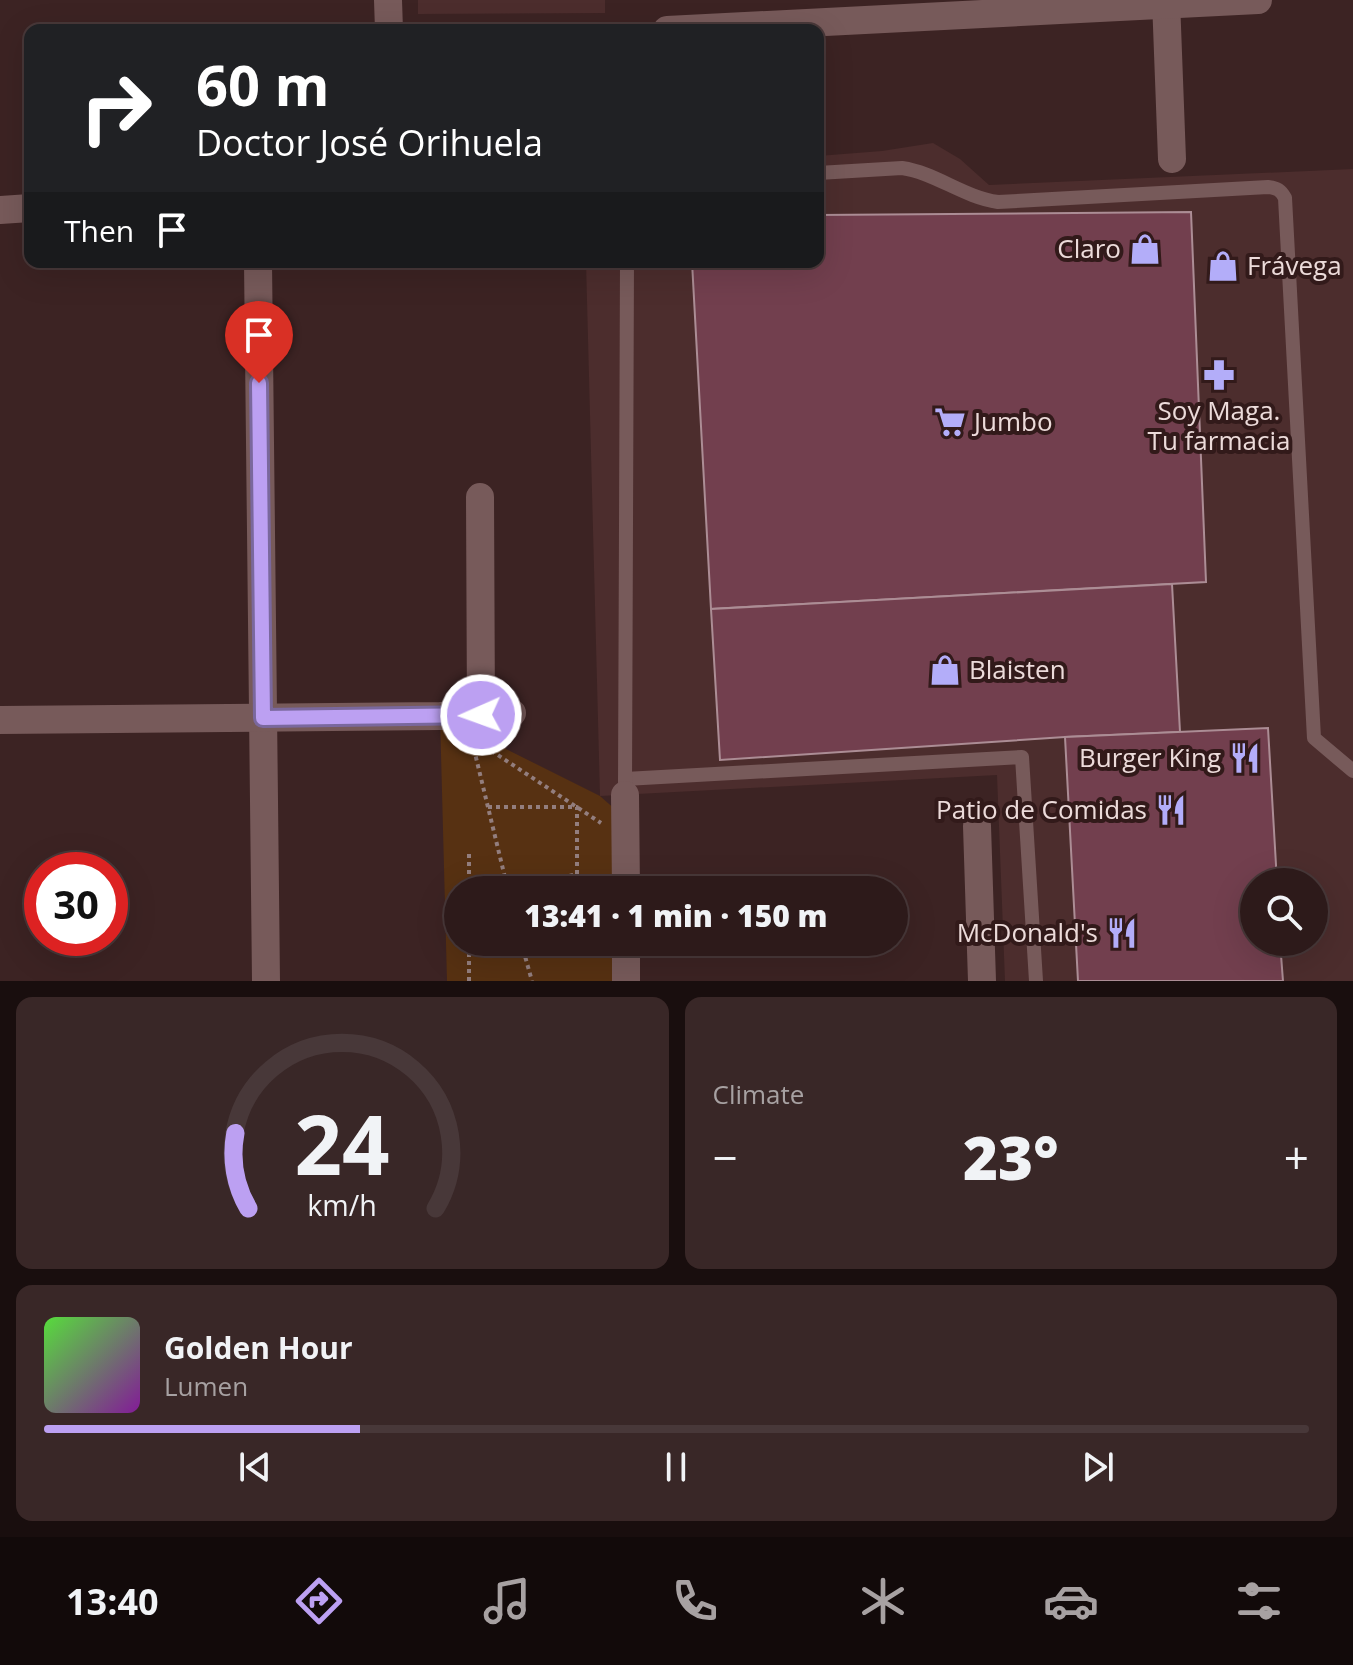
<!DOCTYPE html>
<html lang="en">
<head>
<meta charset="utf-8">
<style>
  body { margin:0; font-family:"Open Sans",sans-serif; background:#392727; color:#f1f3f6; height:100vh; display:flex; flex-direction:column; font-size:30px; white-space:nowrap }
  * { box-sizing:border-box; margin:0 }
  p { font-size:26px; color:#a7a1a2 }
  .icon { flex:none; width:44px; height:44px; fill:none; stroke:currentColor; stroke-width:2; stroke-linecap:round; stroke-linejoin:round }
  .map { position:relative; height:981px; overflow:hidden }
  .details { display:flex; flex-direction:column; gap:16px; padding:16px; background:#190e0e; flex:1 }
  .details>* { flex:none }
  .top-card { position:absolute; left:24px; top:24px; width:800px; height:244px; border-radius:16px; box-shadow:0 8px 32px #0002,0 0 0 2px #483839; background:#202124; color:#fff; overflow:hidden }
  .tools { position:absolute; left:1240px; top:868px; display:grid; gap:16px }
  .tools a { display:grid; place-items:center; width:88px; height:88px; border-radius:50%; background:#2d1a1a; box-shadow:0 8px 32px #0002,0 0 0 2px #483839; font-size:40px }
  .speed { position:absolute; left:24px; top:852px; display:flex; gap:16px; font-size:40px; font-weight:700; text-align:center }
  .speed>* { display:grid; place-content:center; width:104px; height:104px; border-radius:50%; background:#2d1a1a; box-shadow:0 8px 32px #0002,0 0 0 2px #483839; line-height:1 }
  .speed .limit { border:12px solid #d22; background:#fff; color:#111 }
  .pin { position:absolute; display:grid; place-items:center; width:68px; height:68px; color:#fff; margin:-82px -34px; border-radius:50% 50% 50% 0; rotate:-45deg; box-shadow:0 0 8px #0007 }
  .pin .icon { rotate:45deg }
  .me { position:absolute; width:88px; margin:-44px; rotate:268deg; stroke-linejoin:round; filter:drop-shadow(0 0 6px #0008) }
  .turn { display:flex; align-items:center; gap:28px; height:168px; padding:0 40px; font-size:36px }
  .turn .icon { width:104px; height:104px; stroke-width:2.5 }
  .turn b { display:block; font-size:56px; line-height:68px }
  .then { display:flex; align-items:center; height:76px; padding:0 40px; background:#0003; gap:16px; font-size:30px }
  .big { font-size:60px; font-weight:800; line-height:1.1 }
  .details .card { flex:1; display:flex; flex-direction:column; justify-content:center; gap:12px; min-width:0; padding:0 28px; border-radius:16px; background:#392727 }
  .details .dial { align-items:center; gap:0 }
  .dial svg { height:208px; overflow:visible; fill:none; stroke:#483839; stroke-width:7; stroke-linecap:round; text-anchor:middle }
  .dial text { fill:#f1f3f6; stroke:none }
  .song { display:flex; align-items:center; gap:24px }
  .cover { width:96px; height:96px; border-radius:12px; background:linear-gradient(135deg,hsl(110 70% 55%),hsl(290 70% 35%)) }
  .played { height:8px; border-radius:4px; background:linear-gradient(90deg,#bca0f2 25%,#483839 25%) }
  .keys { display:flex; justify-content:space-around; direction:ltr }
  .heat { display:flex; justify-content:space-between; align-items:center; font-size:44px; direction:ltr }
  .details .tiles { flex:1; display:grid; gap:16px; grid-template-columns:1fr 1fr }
  .card:last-child { grid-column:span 2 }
  .trip { position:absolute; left:444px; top:876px; width:464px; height:80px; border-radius:40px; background:#2d1a1a; box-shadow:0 8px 32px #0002,0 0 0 2px #483839; font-weight:800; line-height:80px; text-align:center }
  .menu { display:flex; height:128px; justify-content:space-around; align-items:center; background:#120a0a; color:#a7a1a2 }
  .menu .icon { width:56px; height:56px }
  .menu .selected { color:#bca0f2 }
  .menu b { font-size:36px; color:#f1f3f6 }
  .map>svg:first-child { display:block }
</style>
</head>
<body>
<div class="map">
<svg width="1353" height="981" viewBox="0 0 1353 981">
  <rect width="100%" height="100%" fill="#3c2323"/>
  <g fill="#4c2d2d" fill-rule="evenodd">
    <path d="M 418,0 L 605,0 L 605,13 L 418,14 Z"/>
    <path d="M 933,143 L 960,159 L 989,185 L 1353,169 L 1353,981 L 1005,981 L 997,775 L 600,796 L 586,262 L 818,262 L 818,156 L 882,151 ZM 1254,882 L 1314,882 L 1314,942 L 1254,942 Z"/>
  </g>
  <path fill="#573112" d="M 440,716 L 600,796 L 626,819 L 626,890 L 458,890 L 458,942 L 626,942 L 626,981 L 447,981 Z"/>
  <g fill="#723f4e" stroke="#ac8d95" stroke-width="2">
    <path d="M 1191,212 L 1206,582 L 711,609 L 692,262 L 818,262 L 818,215 Z"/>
    <path d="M 1172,584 L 1180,732 L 1065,737 L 720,760 L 711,609 Z"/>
    <path d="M 1268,728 L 1277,882 L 1254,882 L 1254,942 L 1280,942 L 1283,981 L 1078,981 L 1065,737 Z"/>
  </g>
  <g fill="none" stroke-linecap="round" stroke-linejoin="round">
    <g stroke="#937e7e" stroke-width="4" stroke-dasharray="4 4" stroke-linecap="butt">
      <path d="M 472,741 L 508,890"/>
      <path d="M 478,742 L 601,823"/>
      <path d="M 488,807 L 577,807 L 577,874 L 516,890"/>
      <path d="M 469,890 L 469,852"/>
      <path d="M 521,942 L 532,981"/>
      <path d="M 469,981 L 469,942"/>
    </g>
    <g stroke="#775a5a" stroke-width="14">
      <path d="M 818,173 L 902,168 C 936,173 963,197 998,202 L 1268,187 C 1277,188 1281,190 1285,198 L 1314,738 L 1353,771"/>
      <path d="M 625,779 L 1022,757 L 1036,981"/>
      <path d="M 625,787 L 627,262"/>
    </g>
    <g stroke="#775a5a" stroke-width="28">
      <path d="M 388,0 L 389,30"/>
      <path d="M 1166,0 L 1172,159"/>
      <path d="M 667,30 L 1258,0"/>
      <path d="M 0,210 L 30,208"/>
      <path d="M 258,262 L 266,981"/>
      <path d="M 480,497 L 481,715"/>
      <path d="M 0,720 L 440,716 L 512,713"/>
      <path d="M 625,795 L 626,890"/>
      <path d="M 977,826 L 982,981"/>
      <path d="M 626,942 L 626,981"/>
    </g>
  </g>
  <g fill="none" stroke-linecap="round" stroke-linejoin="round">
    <defs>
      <path id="route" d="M 259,383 L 263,718 L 481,715"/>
    </defs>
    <use href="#route" stroke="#7a689d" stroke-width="20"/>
    <use href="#route" stroke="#bca0f2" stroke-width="14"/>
  </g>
  <defs>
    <symbol id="shop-bare" viewBox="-9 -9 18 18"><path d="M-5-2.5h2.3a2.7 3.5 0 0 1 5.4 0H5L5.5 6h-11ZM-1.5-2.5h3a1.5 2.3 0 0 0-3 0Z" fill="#b3adf9" stroke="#321a1a" stroke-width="2.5" paint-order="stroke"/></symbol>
    <symbol id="pharmacy-bare" viewBox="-9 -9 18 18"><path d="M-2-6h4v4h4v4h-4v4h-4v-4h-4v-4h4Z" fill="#b3adf9" stroke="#321a1a" stroke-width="2.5" paint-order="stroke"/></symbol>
    <symbol id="supermarket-bare" viewBox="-9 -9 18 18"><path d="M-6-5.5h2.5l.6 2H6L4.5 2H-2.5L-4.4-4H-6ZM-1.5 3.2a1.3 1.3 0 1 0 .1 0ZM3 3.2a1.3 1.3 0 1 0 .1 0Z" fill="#b3adf9" stroke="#321a1a" stroke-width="2.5" paint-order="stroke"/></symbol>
    <symbol id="restaurant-bare" viewBox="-9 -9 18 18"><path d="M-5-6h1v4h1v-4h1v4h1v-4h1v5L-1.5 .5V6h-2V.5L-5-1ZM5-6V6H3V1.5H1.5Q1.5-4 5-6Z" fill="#b3adf9" stroke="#321a1a" stroke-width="2.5" paint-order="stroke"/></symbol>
  </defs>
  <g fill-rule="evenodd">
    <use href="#shop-bare" x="1123" y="227" width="44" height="44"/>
    <use href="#shop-bare" x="1201" y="244" width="44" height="44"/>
    <use href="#pharmacy-bare" x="1197" y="353" width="44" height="44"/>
    <use href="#supermarket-bare" x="928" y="400" width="44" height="44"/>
    <use href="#shop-bare" x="923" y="648" width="44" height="44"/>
    <use href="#restaurant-bare" x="1223" y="736" width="44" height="44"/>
    <use href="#restaurant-bare" x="1149" y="788" width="44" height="44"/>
    <use href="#restaurant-bare" x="1100" y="911" width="44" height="44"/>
  </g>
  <g text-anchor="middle" stroke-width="8" stroke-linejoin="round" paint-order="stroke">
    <g font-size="26" fill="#ecdbda" stroke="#321a1a" text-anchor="end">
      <text x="1121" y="258">Claro</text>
      <text x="1247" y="275" text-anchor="start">Frávega</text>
      <text x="1219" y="420" text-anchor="middle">Soy Maga.<tspan x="1219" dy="30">Tu farmacia</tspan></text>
      <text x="974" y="431" text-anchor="start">Jumbo</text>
      <text x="969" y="679" text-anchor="start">Blaisten</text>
      <text x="1221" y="767">Burger King</text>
      <text x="1147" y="819">Patio de Comidas</text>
      <text x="1098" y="942">McDonald's</text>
    </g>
  </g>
</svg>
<div class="tools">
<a><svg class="icon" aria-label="search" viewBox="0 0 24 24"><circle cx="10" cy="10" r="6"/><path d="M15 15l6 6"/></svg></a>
</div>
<div class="speed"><div class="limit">30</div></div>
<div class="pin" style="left:259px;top:383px;background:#d93025"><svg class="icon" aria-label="arrive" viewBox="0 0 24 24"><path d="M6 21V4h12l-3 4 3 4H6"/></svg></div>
<svg class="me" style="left:481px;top:715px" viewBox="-20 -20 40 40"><circle r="17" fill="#bca0f2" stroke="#fff" stroke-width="3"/><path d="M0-11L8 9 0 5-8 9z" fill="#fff"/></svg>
<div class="trip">13:41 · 1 min · 150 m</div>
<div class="top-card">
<div class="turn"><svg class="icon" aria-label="right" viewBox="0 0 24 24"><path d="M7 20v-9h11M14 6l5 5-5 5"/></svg><div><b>60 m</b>Doctor José Orihuela</div></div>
<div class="then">Then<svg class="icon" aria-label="arrive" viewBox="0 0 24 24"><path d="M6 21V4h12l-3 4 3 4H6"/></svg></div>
</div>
</div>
<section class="details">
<div class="tiles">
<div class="card dial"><svg viewBox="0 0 100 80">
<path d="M14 69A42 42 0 1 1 86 69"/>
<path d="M14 69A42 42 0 0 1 9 40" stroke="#bca0f2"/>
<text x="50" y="56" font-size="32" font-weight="700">24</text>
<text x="50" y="72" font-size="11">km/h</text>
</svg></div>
<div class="card"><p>Climate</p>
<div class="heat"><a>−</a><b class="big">23°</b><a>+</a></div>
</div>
<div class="card">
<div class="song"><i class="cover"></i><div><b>Golden Hour</b><p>Lumen</p></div></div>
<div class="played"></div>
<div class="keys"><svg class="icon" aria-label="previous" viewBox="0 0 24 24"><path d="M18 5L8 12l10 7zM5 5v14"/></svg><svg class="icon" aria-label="pause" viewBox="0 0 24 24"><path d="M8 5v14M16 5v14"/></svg><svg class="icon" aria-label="next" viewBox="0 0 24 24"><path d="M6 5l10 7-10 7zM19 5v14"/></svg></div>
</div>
</div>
</section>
<nav class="menu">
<b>13:40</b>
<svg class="icon selected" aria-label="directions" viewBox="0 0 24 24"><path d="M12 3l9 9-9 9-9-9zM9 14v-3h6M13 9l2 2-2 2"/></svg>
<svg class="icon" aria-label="music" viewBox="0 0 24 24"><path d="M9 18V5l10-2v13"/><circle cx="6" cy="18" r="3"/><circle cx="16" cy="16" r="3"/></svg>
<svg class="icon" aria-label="phone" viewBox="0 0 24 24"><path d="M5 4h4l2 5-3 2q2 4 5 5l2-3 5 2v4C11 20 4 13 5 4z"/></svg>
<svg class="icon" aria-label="climate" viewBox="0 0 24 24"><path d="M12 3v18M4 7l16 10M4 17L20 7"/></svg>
<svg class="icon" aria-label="car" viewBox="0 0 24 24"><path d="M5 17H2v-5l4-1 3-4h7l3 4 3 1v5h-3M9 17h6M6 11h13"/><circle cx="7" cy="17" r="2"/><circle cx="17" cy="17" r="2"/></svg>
<svg class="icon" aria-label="filters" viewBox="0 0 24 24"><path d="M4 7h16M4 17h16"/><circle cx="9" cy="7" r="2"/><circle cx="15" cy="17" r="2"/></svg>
</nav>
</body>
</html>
